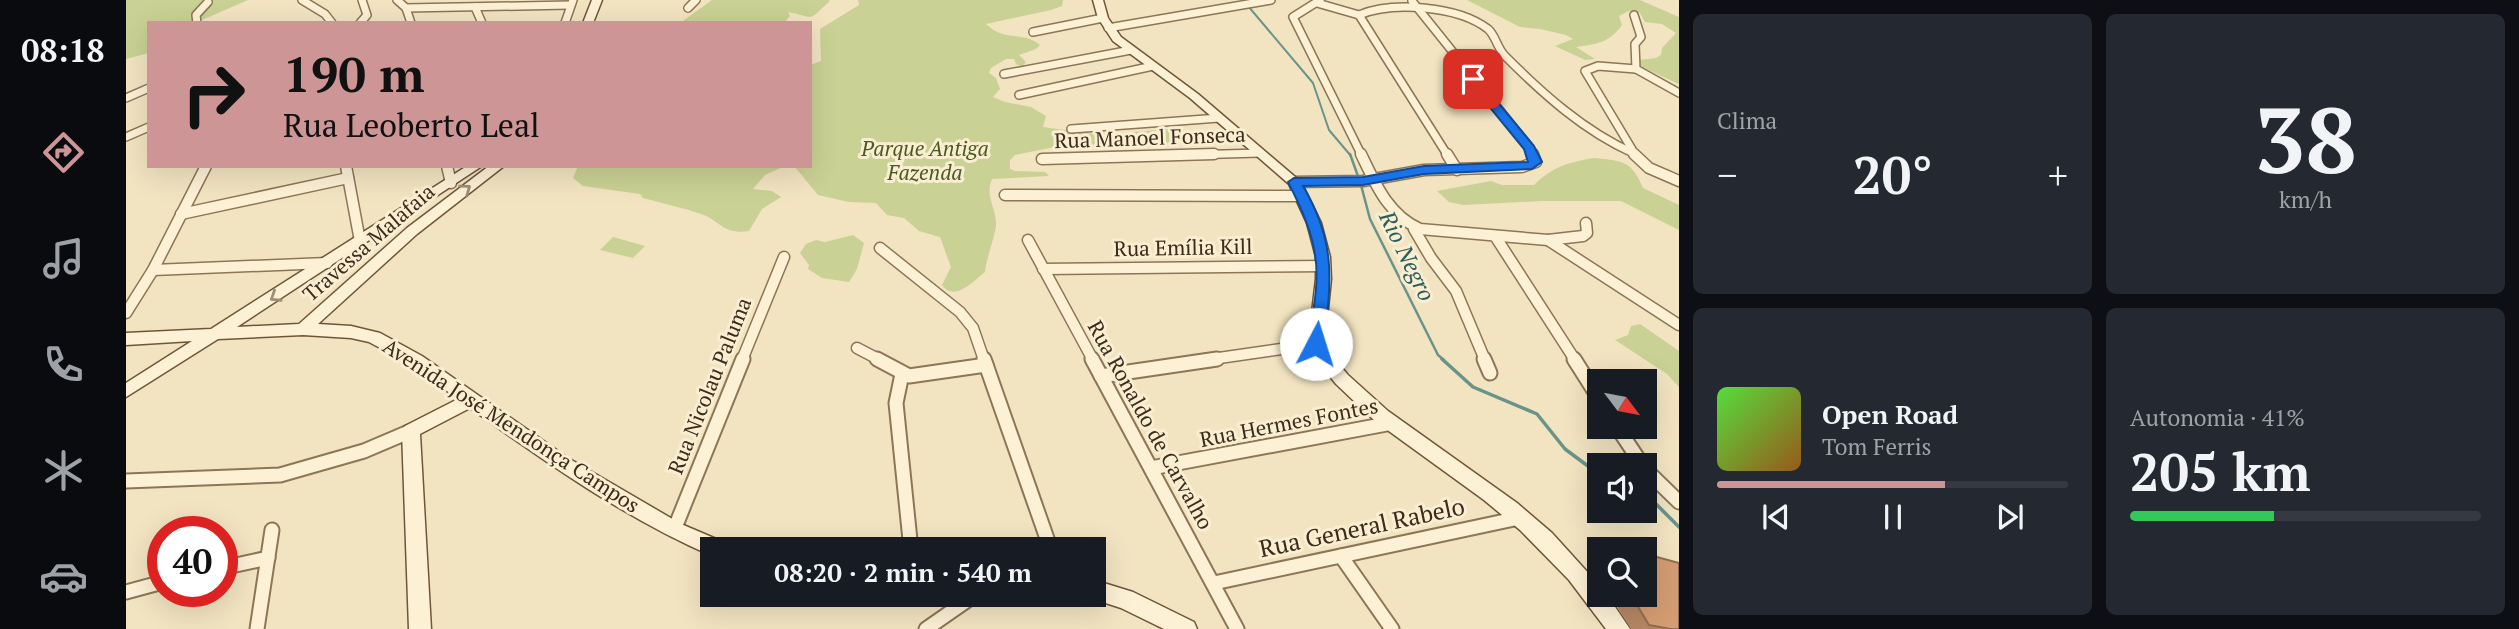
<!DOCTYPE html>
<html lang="pt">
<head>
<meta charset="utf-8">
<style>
  body { margin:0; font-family:"PT Serif",serif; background:#242831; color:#f1f3f6; height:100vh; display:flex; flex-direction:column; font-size:26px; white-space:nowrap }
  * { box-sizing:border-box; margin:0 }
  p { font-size:23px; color:#9ea1a6 }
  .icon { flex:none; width:38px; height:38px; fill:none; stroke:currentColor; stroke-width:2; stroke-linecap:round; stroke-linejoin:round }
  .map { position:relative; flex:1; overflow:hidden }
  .panel { display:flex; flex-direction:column; gap:14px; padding:14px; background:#0d0f14; width:840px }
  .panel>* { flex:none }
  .guide { position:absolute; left:21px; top:21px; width:665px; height:147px; border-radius:0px; box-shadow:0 7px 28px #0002; background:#cd9596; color:#111; overflow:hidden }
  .needle { width:46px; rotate:122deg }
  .controls { position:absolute; left:1461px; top:369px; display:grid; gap:14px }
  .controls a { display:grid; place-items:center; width:70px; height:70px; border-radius:0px; background:#171b24; box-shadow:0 7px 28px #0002; font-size:35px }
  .speed { position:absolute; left:21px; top:516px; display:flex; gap:14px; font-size:35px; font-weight:700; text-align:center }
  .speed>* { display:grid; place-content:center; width:91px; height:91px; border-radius:50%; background:#171b24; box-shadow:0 7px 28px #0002; line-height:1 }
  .speed .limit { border:10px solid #d22; background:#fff; color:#111 }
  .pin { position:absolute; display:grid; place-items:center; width:60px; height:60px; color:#fff; margin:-30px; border-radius:14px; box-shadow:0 4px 10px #0006 }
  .me { position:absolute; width:77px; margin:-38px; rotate:5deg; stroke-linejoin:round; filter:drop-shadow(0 0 5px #0008) }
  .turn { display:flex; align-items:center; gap:24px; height:147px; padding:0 21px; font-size:32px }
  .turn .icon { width:91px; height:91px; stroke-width:2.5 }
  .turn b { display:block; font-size:49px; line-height:60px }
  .big { font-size:52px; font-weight:600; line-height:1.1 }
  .panel .tile { flex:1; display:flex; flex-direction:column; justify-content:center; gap:10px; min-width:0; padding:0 24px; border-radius:10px; background:#242831 }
  .panel .dial { align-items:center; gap:0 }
  .dial b { font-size:91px; line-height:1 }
  .song { display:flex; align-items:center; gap:21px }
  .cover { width:84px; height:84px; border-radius:10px; background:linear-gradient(135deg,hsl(110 70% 55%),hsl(30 70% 35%)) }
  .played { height:7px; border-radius:4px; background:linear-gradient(90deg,#cd9596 65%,#363941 65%) }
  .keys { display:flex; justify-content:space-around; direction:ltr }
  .heat { display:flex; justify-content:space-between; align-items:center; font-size:38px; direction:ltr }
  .charge { height:10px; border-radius:5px; background:linear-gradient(90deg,#34c759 41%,#363941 0) }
  .panel .tiles { flex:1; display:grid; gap:14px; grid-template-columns:repeat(2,1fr) }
  .trip { position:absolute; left:574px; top:537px; width:406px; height:70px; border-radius:0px; background:#171b24; box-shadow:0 7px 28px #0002; font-weight:600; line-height:70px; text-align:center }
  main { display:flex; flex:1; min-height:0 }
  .menu { display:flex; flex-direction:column; width:126px; justify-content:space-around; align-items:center; background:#090b0e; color:#9ea1a6 }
  .menu .icon { width:49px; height:49px }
  .menu .active { color:#cd9596 }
  .menu b { font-size:32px; color:#f1f3f6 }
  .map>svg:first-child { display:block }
</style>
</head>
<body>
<main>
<nav class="menu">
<b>08:18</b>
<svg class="icon active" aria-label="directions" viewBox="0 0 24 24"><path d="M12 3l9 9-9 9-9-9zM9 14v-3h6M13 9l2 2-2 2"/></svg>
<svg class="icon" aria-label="music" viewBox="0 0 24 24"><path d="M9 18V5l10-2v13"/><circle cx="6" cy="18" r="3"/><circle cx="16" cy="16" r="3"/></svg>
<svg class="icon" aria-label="phone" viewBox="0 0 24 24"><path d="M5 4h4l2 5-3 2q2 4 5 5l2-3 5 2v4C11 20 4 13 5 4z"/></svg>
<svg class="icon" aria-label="climate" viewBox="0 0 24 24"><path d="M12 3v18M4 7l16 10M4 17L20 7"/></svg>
<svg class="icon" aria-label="car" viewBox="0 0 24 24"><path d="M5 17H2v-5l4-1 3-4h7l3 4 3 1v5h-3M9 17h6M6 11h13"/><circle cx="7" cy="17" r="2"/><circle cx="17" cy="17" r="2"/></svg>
</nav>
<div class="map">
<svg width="1553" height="629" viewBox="0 0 1553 629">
  <rect width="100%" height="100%" fill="#f2e4c1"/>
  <g fill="#c9d194">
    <path d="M 0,0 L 122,0 L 69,23 L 23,23 L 23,53 L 0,59 Z"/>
    <path d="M 586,0 L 702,0 L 704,1 C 680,22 692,18 662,12 L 664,16 L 658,23 L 554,23 Z"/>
    <path d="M 732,0 L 937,0 L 936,6 L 925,10 L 860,24 C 878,42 898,31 914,45 L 910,49 L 893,55 L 900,62 L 896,67 L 890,64 L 888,59 L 880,59 L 865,68 L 863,73 L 870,78 L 874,89 L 867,97 L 879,102 L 905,107 L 920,116 L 917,127 L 975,135 L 1054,128 L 1063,133 L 1064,137 L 1041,145 L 929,147 L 889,155 L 884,160 L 884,169 L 889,171 L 919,172 L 923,176 L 866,179 C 859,195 869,206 870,222 C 871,232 860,258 859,272 C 848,280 829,303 816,285 L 825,267 L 814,237 L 793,231 L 778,218 L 761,215 L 750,203 L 723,202 L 692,195 L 668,166 L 684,166 L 684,65 L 695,61 L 694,29 L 733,5 Z"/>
    <path d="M 1341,0 L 1514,0 L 1553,17 L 1553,84 L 1516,67 L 1513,60 L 1530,58 L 1535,55 L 1536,48 L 1550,33 L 1536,24 L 1519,22 L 1514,13 L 1503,11 L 1493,16 L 1496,25 C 1483,43 1471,44 1450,47 L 1469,59 L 1459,60 L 1429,46 L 1447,39 L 1440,35 L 1414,29 L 1394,27 Z"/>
    <path d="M 1468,158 C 1497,161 1505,160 1517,188 L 1553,205 L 1553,230 L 1495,201 L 1416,201 L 1337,205 L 1323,202 L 1311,191 L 1365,181 L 1376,185 L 1408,185 C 1426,167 1443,162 1468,158 Z"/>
    <path d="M 452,166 L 659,166 L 639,175 L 627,189 L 646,191 L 655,197 L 636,209 L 623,231 C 595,235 596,220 572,213 C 554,207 535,203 517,198 L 514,194 L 457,186 L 447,178 Z"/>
    <path d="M 727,235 L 738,243 L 731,269 L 723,282 L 696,278 L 682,269 L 683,265 L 674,253 L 680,244 L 690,240 L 699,242 Z"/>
    <path d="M 487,237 L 519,246 L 507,258 L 474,250 Z"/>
    <path d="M 1514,324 L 1553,351 L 1553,387 L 1541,374 L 1489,340 L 1502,335 L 1505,326 Z"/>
  </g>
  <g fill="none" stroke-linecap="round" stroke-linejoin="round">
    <path stroke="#6a938a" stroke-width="2" d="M 1117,0 L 1187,83 L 1203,130 L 1225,156"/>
    <g stroke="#6a938a" stroke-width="2.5">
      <path d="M 1224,154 L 1233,179"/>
      <path d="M 1235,185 L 1244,219 L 1312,355 L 1318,360"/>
    </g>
    <g stroke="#6a938a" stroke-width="3.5">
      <path d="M 1316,359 L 1347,387 L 1411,414 L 1439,449 L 1474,475"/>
      <path d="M 1519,498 L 1530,504 L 1553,527"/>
    </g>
    <defs>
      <g id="street-far2">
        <path d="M 176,0 L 199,14 L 206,23"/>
        <path d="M 271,0 L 280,8 L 285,23"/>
        <path d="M 1194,0 L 1167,17 L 1236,156"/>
        <path d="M 1286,1 L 1404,148 L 1407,156"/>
        <path d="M 1191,3 L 1233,15 L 1322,156"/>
        <path d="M 349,7 L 356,23"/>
        <path d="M 280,8 L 444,5"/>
        <path d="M 562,8 L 570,0"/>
        <path d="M 1233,15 C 1267,1 1332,6 1362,29 C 1370,36 1371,48 1379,56 C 1417,94 1458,131 1507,153"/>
        <path d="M 1508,15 L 1515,37 L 1509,44 L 1510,69 L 1553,93"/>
        <path d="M 71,23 L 70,15 L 82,2"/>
        <path d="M 234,23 L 241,15 L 236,0"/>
        <path d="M 439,23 L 447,0"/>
        <path d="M 982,28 L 1145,0"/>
        <path d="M 907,32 L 977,18"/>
        <path d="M 1510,69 L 1472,66 L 1459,71 L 1510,156"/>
        <path d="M 878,74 L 1005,50"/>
        <path d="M 893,95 L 1027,66"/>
        <path d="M 0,98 L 23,88"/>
        <path d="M 945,129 L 1093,118"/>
        <path d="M 0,137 L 23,127"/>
        <path d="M 1025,156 L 1134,153"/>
      </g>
      <g id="street-far1">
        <path d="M 1235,154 C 1249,183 1262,215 1294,229 L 1422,240 L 1457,236 L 1461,233 L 1460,223"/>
        <path d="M 1321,154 L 1331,170"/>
        <path d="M 1508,154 L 1523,168 L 1553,181"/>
        <path d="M 916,159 L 1088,154"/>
        <path d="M 220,166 L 234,241"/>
        <path d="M 321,166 L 325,183"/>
        <path d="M 1168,182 L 1237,181 L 1298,170 L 1396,167 L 1410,162 L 1407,154"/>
        <path d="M 879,195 L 1176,196"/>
        <path d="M 55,214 L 222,178"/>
        <path d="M 1288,229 L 1305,258 L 1330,291 L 1359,360"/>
        <path d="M 1369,236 L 1449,360"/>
        <path d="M 902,240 L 967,360"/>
        <path d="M 1422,240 L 1553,325"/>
        <path d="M 754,248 L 834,312 L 847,328 L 858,360"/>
        <path d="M 917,269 L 1198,266"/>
        <path d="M 27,270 L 201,263"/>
        <path d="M 0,313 L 27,270 L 80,166"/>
        <path d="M 731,348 L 754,360"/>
        <path d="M 616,360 L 658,257"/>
        <path d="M 1079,360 L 1190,344"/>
      </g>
      <g id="street">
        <path d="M 751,359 L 783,376 L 860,365"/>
        <path d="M 858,359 L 925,550"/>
        <path d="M 966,359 L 1111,629"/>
        <path d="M 1358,359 L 1364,373"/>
        <path d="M 1448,359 L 1474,400"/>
        <path d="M 776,374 L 770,403 L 785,550"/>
        <path d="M 975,376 L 1091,359"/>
        <path d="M 1491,427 L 1517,466"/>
        <path d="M 1025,468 L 1266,423"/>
        <path d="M 1519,469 L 1553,502"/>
        <path d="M 0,481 L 154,475 L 238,451 L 285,431"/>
        <path d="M 548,530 L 617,359"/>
        <path d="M 1215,556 L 1266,629"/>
        <path d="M 96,568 L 142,558"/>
        <path d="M 1088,583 L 1393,518"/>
        <path d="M 0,592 L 37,582"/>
        <path d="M 131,629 L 146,530"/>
        <path d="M 800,629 L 849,595"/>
      </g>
      <g id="secondary">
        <path d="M 466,0 L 476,0 L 467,23 L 457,23 Z"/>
        <path d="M 967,0 L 977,0 L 982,18 L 995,37 L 1072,94 L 1175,182 L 1195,223 L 1204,257 L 1205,279 L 1199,338 L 1206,356 L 1222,375 L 1262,411 L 1391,503 L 1426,533 L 1474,586 L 1474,595 L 1481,595 L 1504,629 L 1480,629 L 1443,580 L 1394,530 L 1358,500 L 1249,421 L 1210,384 L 1194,364 L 1183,338 L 1190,279 L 1190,257 L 1181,223 L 1163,184 L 1064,98 L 987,41 L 972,18 Z"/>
        <path d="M 341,166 L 356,166 L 111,327 L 173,324 L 281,228 L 363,166 L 378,166 L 291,234 L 192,324 L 225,326 L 254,333 L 296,356 L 442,458 L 555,524 L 602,544 L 605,550 L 586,550 L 586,556 C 499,518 421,463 344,408 L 294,434 L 305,629 L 283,629 L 276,431 L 279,426 L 332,399 L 284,364 L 243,342 L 225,338 L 177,335 L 92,339 L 0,397 L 0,383 L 66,341 L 0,345 L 0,333 L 85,329 Z"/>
        <path d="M 968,580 L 1007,592 L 1068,622 L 1071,629 L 1038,629 L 995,608 L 961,597 L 960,595 L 968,595 Z"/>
      </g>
    </defs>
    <use href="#street-far2" stroke="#8d7557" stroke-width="10"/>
    <use href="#street-far1" stroke="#8d7557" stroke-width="13"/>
    <use href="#street" stroke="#8d7557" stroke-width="17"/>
    <use href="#secondary" stroke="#6f563a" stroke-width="3"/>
    <use href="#street-far2" stroke="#fcf1d5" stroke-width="7"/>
    <use href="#street-far1" stroke="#fcf1d5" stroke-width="10"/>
    <use href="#street" stroke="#fcf1d5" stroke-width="13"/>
    <use href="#secondary" fill="#fcf1d5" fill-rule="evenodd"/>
  </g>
  <path fill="#b68763" d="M 1520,554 L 1553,629 L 1505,629 L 1484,595 L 1519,595 L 1519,555 Z"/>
  <path fill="#d49d73" stroke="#946e50" stroke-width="2" d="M 1520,554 L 1553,563 L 1553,629 L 1545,629 L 1523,625 L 1505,595 L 1519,595 L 1519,575 L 1529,578 Z"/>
  <defs><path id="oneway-chevron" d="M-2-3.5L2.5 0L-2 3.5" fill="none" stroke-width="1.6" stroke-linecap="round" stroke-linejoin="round" transform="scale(1.75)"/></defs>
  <g stroke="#9c8e78">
    <use href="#oneway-chevron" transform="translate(340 189) rotate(-36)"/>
    <use href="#oneway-chevron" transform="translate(149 297) rotate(147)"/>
  </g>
  <path fill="#1a73e8" stroke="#114b97" stroke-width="2" d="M 1343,77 L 1351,77 L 1408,146 L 1416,162 L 1406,169 L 1298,174 L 1237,185 L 1177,186 C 1211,244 1205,281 1198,344 L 1196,348 L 1184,348 L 1182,344 C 1186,316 1194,283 1189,255 C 1186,231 1173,203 1162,182 L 1168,178 L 1237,177 L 1298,166 L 1402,162 L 1398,149 L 1343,82 Z"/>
  <g text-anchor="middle" stroke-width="6" stroke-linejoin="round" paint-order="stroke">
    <g font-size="21" fill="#3c2c1c" stroke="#f9eed1">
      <text transform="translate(1024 138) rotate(-2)" y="7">Rua Manoel Fonseca</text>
      <text transform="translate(243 243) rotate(-41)" y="7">Travessa Malafaia</text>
      <text transform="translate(1057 248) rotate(-1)" y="7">Rua Emília Kill</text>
      <text transform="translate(584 386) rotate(-68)" y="7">Rua Nicolau Paluma</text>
      <text transform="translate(1163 423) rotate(-11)" y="7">Rua Hermes Fontes</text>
      <text transform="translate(1024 425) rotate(61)" y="7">Rua Ronaldo de Carvalho</text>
      <text transform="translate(385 426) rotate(33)" y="7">Avenida José Mendonça Campos</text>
    </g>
    <g font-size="21" font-style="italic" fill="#4a5a21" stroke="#f9eed1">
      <text x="799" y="156">Parque Antiga<tspan x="799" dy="24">Fazenda</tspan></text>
    </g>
    <g font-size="23" font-style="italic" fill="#2a5d5b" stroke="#f9eed1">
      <text transform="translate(1281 256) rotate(64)" y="8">Rio Negro</text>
    </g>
    <g font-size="24" fill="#3c2c1c" stroke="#f9eed1">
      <text transform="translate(1236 528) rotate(-12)" y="8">Rua General Rabelo</text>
    </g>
  </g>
</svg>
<div class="controls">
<a><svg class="needle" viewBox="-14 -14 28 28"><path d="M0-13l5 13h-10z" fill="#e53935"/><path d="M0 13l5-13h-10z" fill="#9ea1a6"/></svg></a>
<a><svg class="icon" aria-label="sound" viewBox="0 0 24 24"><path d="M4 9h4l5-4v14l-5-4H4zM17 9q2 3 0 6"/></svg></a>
<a><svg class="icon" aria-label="search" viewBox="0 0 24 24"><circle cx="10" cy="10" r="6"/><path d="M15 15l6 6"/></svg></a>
</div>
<div class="speed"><div class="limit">40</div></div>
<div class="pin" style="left:1347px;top:79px;background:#d93025"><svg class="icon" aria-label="arrive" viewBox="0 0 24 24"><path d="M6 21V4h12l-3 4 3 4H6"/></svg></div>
<svg class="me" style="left:1190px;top:344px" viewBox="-20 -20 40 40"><circle r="19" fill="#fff"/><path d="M0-13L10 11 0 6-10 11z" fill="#1a73e8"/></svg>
<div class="trip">08:20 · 2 min · 540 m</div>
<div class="guide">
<div class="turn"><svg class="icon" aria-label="right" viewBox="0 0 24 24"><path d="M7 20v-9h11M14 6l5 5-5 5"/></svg><div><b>190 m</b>Rua Leoberto Leal</div></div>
</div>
</div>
<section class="panel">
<div class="tiles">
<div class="tile"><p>Clima</p>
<div class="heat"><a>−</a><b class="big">20°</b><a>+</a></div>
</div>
<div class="tile dial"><b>38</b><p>km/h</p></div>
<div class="tile">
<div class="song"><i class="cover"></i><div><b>Open Road</b><p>Tom Ferris</p></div></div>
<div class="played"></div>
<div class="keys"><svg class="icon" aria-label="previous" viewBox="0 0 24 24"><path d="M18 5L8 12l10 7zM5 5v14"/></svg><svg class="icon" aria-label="pause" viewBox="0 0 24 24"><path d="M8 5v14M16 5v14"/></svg><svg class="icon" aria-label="next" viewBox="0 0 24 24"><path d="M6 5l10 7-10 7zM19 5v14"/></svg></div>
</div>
<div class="tile"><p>Autonomia · 41%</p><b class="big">205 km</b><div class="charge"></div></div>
</div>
</section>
</main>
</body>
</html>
